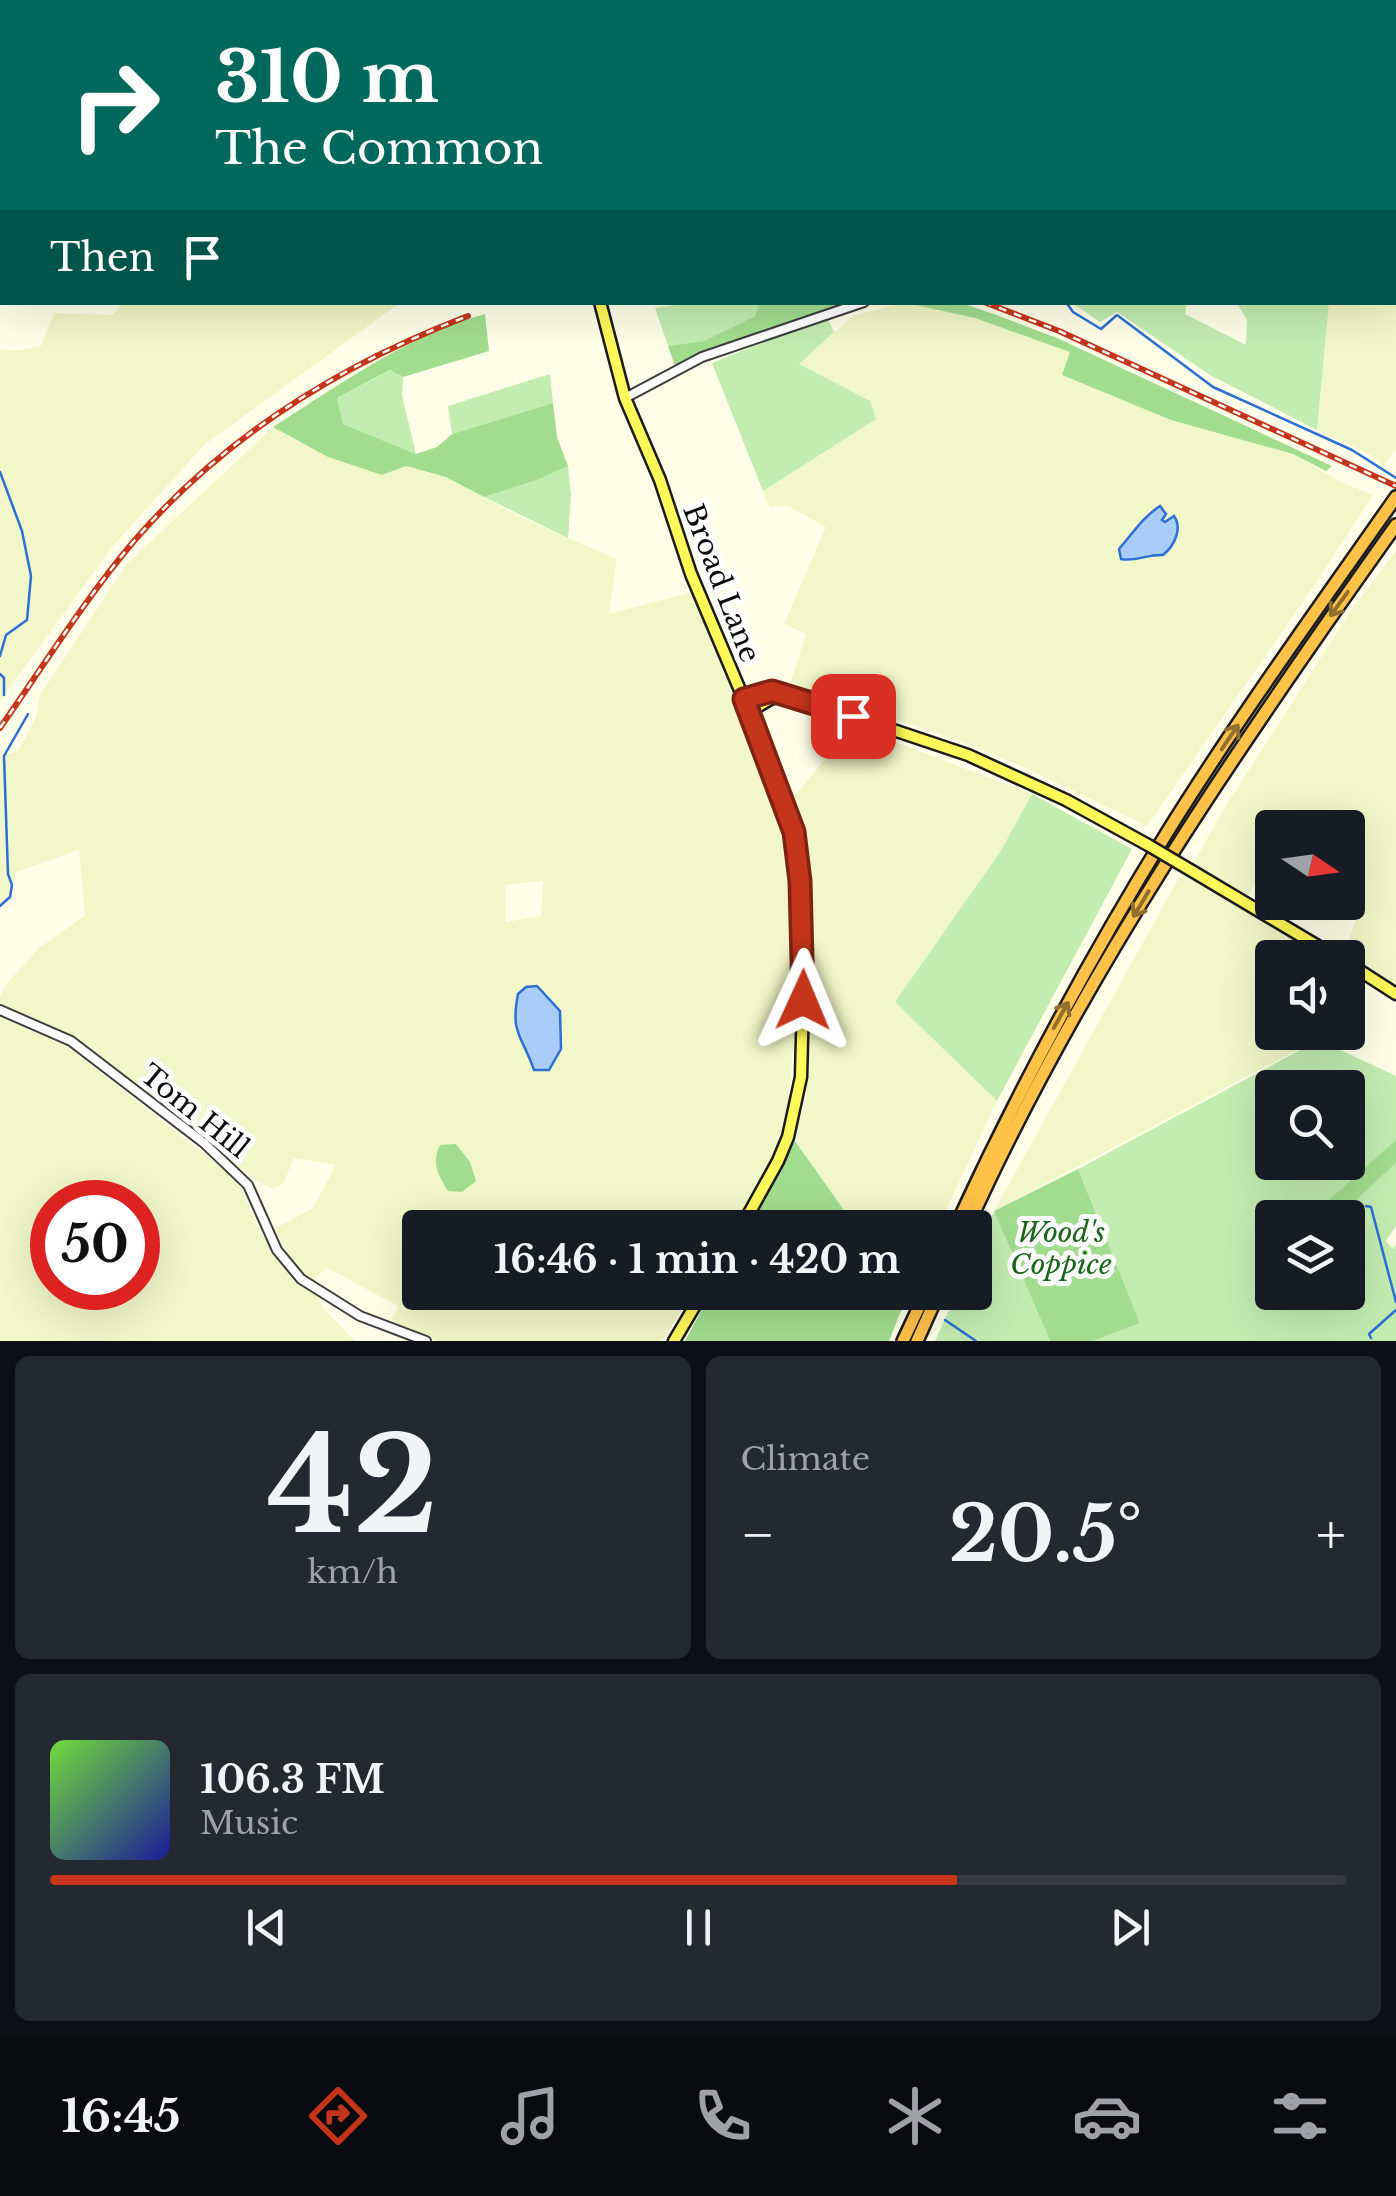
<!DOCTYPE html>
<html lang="en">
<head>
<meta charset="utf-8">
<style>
  body { margin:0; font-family:"Libre Baskerville",serif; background:#242831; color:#f1f3f6; height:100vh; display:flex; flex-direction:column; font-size:38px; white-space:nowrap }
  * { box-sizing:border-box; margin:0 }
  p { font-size:32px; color:#9ea1a6 }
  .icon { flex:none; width:55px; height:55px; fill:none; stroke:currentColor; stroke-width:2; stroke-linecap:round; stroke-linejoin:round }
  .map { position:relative; height:1341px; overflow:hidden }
  .side { display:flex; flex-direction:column; gap:15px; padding:15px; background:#0d0f14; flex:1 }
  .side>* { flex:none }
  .hud { position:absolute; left:0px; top:0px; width:1398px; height:305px; box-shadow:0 10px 40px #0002; background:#00695c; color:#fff; overflow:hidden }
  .needle { width:65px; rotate:103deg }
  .buttons { position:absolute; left:1255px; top:810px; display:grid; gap:20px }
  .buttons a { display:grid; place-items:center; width:110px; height:110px; border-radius:10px; background:#171b24; box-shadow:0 10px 40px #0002; font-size:50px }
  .speed { position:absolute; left:30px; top:1180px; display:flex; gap:20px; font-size:50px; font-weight:700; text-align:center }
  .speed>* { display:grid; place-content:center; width:130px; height:130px; border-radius:50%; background:#171b24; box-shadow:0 10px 40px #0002; line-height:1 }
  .speed .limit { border:15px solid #d22; background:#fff; color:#111 }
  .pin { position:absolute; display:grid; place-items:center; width:85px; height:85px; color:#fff; margin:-42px; border-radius:20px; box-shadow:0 5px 15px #0006 }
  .me { position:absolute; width:110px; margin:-55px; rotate:1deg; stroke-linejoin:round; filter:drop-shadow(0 0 8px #0008) }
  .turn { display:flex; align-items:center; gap:35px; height:210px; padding:0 50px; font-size:45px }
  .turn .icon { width:130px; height:130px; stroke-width:2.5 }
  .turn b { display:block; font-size:70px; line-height:85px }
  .then { display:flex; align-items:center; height:95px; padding:0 50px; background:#0003; gap:20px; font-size:38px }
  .big { font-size:75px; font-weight:700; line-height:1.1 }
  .side .card { flex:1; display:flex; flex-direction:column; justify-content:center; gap:15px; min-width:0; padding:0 35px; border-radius:15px; background:#242831 }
  .side .dial { align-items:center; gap:0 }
  .dial b { font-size:130px; line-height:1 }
  .song { display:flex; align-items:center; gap:30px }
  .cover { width:120px; height:120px; border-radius:15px; background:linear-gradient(135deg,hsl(100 70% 55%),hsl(240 70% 35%)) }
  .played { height:10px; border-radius:5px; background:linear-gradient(90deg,#c4351b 70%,#363941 70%) }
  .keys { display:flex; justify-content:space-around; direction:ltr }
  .heat { display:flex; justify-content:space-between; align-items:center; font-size:55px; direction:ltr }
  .side .tiles { flex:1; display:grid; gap:15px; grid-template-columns:1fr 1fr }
  .card:last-child { grid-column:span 2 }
  .trip { position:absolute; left:402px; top:1210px; width:590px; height:100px; border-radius:10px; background:#171b24; box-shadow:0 10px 40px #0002; font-weight:700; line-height:100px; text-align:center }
  .menu { display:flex; height:160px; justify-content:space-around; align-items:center; background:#090b0e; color:#9ea1a6 }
  .menu .icon { width:70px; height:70px }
  .menu .on { color:#c4351b }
  .menu b { font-size:45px; color:#f1f3f6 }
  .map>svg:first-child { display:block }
</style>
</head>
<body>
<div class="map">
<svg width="1396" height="1341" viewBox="0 0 1396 1341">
  <rect width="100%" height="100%" fill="#ffffe9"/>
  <g fill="#f1f7c8" fill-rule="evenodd">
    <path d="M 1396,76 L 1396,449 L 1383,466 L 1369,454 L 1317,430 L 1329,303 L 1395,302 Z"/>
    <path d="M 123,302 L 394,302 L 397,305 L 204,445 L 112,547 L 0,701 L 0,349 L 15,351 L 41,346 L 54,313 L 113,315 Z"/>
    <path d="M 905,302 L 975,318 L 1071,352 L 1062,375 L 1171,420 L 1293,454 L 1339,481 L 1373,495 L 1305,599 L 1147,826 L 1024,767 L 955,739 L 883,715 L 854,710 L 788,690 L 806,634 L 784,624 L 826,527 L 788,506 L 769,507 L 763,491 L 875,419 L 869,401 L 798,364 L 853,316 Z"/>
    <path d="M 273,427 L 328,457 L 382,475 L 405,466 L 446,477 L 522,518 L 617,559 L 609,614 L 692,592 L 730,684 L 788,842 L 799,930 L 800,974 L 786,1128 L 777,1155 L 735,1227 L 420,1228 L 420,1292 L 693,1293 L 662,1341 L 438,1341 L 390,1324 L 398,1306 L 326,1267 L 312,1282 L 294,1266 L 274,1229 L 313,1208 L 336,1165 L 294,1158 L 283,1184 L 272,1189 L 252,1178 L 76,1037 L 0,1005 L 0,996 L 8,982 L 40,947 L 85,916 L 79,850 L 16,872 L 10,897 L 0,906 L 0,756 L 18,751 L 36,718 L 40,695 L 127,564 ZM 543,881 L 541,916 L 506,922 L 505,885 ZM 560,1011 L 534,1069 L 527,1049 L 515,1030 Z"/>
    <path d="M 1396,551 L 1396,989 L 1343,955 L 1363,901 L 1348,894 L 1348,828 L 1272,828 L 1272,857 L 1247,897 L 1193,864 L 1224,809 L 1352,609 Z"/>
    <path d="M 853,726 L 1032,794 L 1000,852 L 895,1002 L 997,1101 L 938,1227 L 856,1227 L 795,1141 L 806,1095 L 810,970 L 808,897 L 791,800 Z"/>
    <path d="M 1181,874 L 1326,957 L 1272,958 L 1272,1032 L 1300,1033 L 1306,1045 L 994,1211 Z"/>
    <path d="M 0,1017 L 67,1046 L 239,1182 L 257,1226 L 281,1264 L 318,1296 L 322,1307 L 355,1341 L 0,1341 ZM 52,1202 L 138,1202 L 138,1288 L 52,1288 Z"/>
  </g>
  <g fill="#c3ecb1" fill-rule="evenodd">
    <path d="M 687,303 L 759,303 L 755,316 L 704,341 L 668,346 L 655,308 Z"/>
    <path d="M 1072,303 L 1187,303 L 1185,314 L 1246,345 L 1247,320 L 1237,303 L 1329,303 L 1317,430 L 1210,375 L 1117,312 L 1100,322 Z"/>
    <path d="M 827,317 L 834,332 L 799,364 L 870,401 L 876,419 L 763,491 L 712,363 Z"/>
    <path d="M 391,370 L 403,377 L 402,396 L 416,454 L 343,424 L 337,398 Z"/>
    <path d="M 550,374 L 553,403 L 452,434 L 448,406 Z"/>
    <path d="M 568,466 L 571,496 L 568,538 L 484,497 L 537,480 Z"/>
    <path d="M 1032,794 L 1132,849 L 997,1101 L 895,1002 L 1000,852 Z"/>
    <path d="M 1319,1040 L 1396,1076 L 1396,1140 L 1322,1208 L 1329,1217 L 1272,1218 L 1272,1292 L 1348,1292 L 1348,1218 L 1338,1217 L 1396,1163 L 1396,1226 L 1386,1241 L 1393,1249 L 1396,1244 L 1396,1341 L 1093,1341 L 1140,1323 L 1078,1169 ZM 1272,1088 L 1348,1088 L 1348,1162 L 1272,1162 Z"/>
    <path d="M 994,1211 L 1050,1341 L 935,1341 L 957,1293 L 975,1292 L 975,1254 Z"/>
  </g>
  <g fill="#a2dd8f">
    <path d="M 759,303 L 853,303 L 755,333 L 675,366 L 668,346 L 704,341 L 755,316 Z"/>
    <path d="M 906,303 L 961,303 L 994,314 L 1057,338 L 1332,466 L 1326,471 L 1293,454 L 1171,420 L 1062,375 L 1070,352 L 975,318 Z"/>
    <path d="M 485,314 L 489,351 L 403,377 L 390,370 L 337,398 L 343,424 L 416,454 L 437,447 L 452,434 L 553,403 L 557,437 L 568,466 L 537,480 L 484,497 L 446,477 L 406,466 L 382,475 L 328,457 L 273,427 C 339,385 408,335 485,314 Z"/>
    <path d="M 1396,1140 L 1396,1163 L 1338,1217 L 1329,1217 L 1321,1207 Z"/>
    <path d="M 795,1141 L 856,1227 L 747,1228 Z"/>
    <path d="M 456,1144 L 470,1162 L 476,1181 L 462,1192 L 448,1191 C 438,1175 431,1163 440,1145 Z"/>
    <path d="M 1078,1169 L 1140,1323 L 1093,1341 L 1050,1341 L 994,1211 Z"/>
    <path d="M 902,1293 L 906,1298 L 889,1341 L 685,1341 L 711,1293 Z"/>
  </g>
  <g fill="#aaccfa" stroke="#2c6fd6" stroke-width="2.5">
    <path d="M 1160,506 L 1166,514 L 1162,520 L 1165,522 L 1174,516 C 1183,529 1174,546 1163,555 C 1148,554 1135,562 1121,559 L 1119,549 C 1133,533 1143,517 1160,506 Z"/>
    <path d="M 537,986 L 560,1011 L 561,1049 L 549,1070 L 534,1070 C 522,1035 510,1034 518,994 L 526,987 Z"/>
  </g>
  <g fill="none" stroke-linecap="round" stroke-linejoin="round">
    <g stroke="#2c6fd6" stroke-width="2.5">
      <path d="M 1066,302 L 1073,312 L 1101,329 L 1117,315 L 1213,387 L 1352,450 L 1396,478"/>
      <path d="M 0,472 L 22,531 L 31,576 L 27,620 L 6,635 L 0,656"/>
      <path d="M 0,674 L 4,678 L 4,695"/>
      <path d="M 0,906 L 10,897 L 12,885 L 8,874 L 4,756 L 28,714"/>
      <path d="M 1366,1206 L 1371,1207 L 1396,1302"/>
      <path d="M 945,1320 L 976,1341"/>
      <path d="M 1371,1338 L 1369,1334 L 1396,1310"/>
    </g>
    <defs>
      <g id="minor">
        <path d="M 256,2 L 259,0"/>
        <path d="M 939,2 L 947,0"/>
        <path d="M 1395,64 L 1396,63"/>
        <path d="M 0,258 L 2,254"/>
        <path d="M 625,398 L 702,357 L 864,302"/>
        <path d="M 0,1010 L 71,1041 L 204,1143 L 248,1185 L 277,1250 L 301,1279 L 360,1316 L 426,1341"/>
      </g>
      <g id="major">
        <path d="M 469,0 L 471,2"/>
        <path d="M 600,302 L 625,398 L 660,480 L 691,574 L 769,759 L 788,812 L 797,848 L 804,962 L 801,1077 L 788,1137 L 778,1161 L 741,1228"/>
        <path d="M 744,699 L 780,692 L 968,755 L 1066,800 L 1148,845"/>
        <path d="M 749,712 L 770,699 L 779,697"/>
        <path d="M 1192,871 L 1338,958"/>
        <path d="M 1348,963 L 1396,994"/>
        <path d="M 674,1341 L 703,1292"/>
      </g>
      <g id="highway">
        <path d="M 955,1228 C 1018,1091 1089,959 1168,831 C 1239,717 1319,607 1396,497"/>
        <path d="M 967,1228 C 1080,977 1237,748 1396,525"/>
        <path d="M 903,1341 L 926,1292"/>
        <path d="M 917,1341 L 939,1292"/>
      </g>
    </defs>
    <use href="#minor" stroke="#3e3e3e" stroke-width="12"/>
    <use href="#major" stroke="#1c1c1c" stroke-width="15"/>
    <use href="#highway" stroke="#1c1c1c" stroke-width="16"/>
    <use href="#minor" stroke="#fff" stroke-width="8"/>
    <use href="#major" stroke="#fff959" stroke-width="10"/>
    <use href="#highway" stroke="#ffc148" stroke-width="11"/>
    <defs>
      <g id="rail">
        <path d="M 984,302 L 1059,331 L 1396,486"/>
        <path d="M 0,728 C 44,665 85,599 134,541 C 225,436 339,365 468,316"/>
      </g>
    </defs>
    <use href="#rail" stroke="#c4351b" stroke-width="6"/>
    <use href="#rail" stroke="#fff" stroke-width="2.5" stroke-dasharray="8" stroke-linecap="butt"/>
    <defs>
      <path id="major-bridge" d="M 1148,845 L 1192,871"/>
    </defs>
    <use href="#major-bridge" stroke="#1c1c1c" stroke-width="15" stroke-linecap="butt"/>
    <use href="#major-bridge" stroke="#fff959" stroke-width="10"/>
  </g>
  <defs><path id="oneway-shaft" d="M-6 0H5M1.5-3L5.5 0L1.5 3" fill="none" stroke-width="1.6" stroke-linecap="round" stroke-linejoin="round" transform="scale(2.5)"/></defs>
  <g stroke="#916f2d">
    <use href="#oneway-shaft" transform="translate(1339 604) rotate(126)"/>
    <use href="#oneway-shaft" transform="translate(1230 737) rotate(-56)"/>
    <use href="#oneway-shaft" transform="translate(1141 904) rotate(121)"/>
    <use href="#oneway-shaft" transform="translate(1061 1015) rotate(-61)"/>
  </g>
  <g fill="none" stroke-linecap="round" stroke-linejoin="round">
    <defs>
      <path id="route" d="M 803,1000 L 800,881 L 794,832 L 744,699 L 772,691 L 853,716"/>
    </defs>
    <use href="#route" stroke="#7f2212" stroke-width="25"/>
    <use href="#route" stroke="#c4351b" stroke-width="18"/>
  </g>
  <g text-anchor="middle" stroke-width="10" stroke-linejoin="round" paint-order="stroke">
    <g font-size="28" fill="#0b0b0b" stroke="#fff">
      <text transform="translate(722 583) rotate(69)" y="10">Broad Lane</text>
      <text transform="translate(195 1111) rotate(39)" y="10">Tom Hill</text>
    </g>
    <g font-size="28" font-style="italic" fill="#186618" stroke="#fff">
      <text x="1061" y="1242">Wood's<tspan x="1061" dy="32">Coppice</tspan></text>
    </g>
  </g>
</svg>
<div class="buttons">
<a><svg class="needle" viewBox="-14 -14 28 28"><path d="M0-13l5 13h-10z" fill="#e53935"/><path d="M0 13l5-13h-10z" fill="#9ea1a6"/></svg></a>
<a><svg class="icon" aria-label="sound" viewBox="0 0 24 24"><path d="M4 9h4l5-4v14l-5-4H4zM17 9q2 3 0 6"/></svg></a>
<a><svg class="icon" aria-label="search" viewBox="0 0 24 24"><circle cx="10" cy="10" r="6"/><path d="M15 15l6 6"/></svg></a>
<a><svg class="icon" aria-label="layers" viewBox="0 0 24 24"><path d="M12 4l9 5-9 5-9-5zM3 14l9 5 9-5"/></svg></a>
</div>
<div class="speed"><div class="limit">50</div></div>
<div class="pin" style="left:853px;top:716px;background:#d93025"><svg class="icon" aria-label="arrive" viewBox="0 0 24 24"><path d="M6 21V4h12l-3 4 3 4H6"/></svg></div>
<svg class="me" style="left:803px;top:1000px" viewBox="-20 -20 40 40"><path d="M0-17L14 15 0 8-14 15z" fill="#c4351b" stroke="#fff" stroke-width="4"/></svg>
<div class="trip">16:46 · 1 min · 420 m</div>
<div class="hud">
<div class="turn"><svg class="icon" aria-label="right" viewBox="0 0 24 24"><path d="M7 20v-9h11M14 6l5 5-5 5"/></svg><div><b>310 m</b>The Common</div></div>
<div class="then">Then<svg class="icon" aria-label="arrive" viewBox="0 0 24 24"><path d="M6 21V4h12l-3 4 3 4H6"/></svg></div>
</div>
</div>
<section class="side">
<div class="tiles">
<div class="card dial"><b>42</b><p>km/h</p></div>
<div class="card"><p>Climate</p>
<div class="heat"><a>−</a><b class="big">20.5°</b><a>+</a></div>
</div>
<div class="card">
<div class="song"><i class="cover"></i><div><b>106.3 FM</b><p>Music</p></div></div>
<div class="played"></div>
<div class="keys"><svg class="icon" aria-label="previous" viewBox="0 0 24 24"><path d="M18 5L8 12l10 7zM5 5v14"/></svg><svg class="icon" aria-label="pause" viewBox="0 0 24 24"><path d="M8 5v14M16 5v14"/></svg><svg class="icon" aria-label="next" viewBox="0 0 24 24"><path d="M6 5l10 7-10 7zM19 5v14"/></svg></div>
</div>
</div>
</section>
<nav class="menu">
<b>16:45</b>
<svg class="icon on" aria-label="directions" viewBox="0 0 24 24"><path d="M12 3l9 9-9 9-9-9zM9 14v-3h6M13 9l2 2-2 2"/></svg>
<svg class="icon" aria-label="music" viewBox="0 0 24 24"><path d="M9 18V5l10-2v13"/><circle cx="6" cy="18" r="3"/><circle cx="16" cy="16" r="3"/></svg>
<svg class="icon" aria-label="phone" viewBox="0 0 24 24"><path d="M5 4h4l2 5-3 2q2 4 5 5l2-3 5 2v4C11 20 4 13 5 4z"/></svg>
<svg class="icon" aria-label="climate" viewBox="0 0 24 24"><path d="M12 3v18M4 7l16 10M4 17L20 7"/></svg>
<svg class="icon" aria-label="car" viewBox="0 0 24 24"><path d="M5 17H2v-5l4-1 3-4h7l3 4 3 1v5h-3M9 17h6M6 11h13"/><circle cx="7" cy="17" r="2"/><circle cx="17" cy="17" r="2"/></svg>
<svg class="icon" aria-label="filters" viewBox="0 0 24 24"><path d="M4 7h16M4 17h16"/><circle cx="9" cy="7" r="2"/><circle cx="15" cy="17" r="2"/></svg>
</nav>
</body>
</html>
